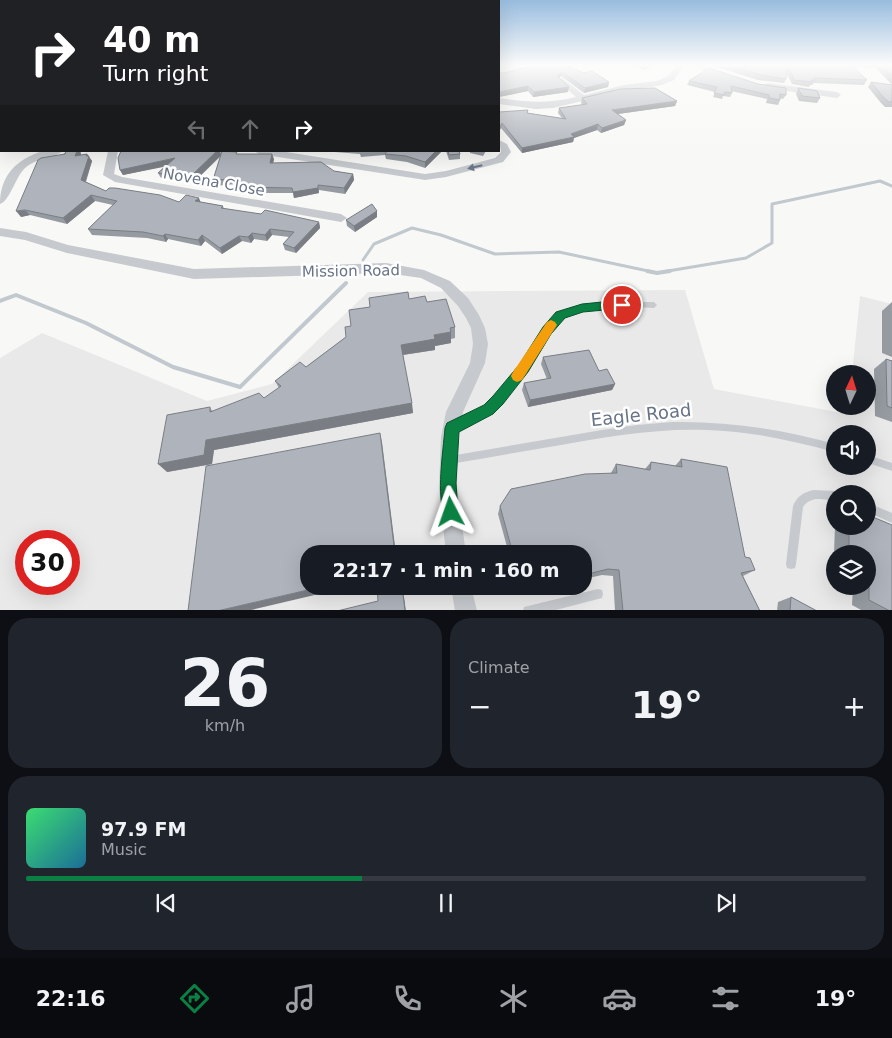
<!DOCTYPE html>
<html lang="en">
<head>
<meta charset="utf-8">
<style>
  body { margin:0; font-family:"DejaVu Sans",sans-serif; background:#20242c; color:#f1f3f6; height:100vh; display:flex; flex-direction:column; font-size:19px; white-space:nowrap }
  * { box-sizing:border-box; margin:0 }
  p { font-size:16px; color:#9ea1a6 }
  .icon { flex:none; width:28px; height:28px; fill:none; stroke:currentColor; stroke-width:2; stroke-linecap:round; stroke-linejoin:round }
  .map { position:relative; height:610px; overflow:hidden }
  .drawer { display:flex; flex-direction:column; gap:8px; padding:8px; background:#0d0f14; flex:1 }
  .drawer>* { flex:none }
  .top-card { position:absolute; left:0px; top:0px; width:500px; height:152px; box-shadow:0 5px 20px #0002; background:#202124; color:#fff; overflow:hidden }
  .needle { width:32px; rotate:4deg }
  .fabs { position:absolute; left:826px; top:365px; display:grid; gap:10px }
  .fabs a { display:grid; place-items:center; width:50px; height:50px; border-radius:50%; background:#171b24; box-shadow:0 5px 20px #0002; font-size:25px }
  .speed { position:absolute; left:15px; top:530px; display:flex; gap:10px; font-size:25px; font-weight:700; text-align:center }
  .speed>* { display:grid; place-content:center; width:65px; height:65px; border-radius:50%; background:#171b24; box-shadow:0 5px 20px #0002; line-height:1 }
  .speed .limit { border:8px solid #d22; background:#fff; color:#111 }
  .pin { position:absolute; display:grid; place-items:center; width:42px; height:42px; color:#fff; margin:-21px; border:2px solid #fff; border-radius:50%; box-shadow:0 1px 5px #0007 }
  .me { position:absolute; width:55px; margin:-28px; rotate:356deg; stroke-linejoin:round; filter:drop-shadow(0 0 4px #0008) }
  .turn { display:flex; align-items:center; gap:18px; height:105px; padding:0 20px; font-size:22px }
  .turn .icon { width:65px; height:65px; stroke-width:2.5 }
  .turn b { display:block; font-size:35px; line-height:42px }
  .lanes { display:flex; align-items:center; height:48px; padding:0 20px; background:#0003; justify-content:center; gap:25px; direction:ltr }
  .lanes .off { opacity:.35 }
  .big { font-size:38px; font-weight:700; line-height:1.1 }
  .drawer .card { flex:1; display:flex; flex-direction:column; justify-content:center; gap:8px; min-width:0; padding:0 18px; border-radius:20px; background:#20242c }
  .drawer .dial { align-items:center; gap:0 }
  .dial b { font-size:65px; line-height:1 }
  .song { display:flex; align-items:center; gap:15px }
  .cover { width:60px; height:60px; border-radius:8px; background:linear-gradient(135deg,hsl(140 70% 55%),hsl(200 70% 35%)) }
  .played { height:5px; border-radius:2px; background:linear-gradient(90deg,#0b8043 40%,#363941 40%) }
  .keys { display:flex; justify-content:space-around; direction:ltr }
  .heat { display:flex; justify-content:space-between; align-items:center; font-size:28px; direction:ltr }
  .drawer .tiles { flex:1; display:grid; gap:8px; grid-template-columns:1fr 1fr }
  .card:last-child { grid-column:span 2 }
  .trip { position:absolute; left:300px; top:545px; width:292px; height:50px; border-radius:20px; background:#171b24; box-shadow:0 5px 20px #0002; font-weight:700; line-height:50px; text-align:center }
  .menu { display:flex; height:80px; justify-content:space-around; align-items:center; background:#090b0e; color:#9ea1a6 }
  .menu .icon { width:35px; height:35px }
  .menu .current { color:#0b8043 }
  .menu b { font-size:22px; color:#f1f3f6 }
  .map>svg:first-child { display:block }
</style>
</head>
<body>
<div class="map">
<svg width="892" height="611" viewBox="0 0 892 611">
  <rect width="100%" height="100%" fill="#f8f9f6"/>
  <path fill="#e9e9e9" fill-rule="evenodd" d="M 685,290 L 714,389 L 847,414 L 848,406 L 868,406 L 868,374 L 852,374 L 860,296 L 892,304 L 892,610 L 0,610 L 0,358 L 42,333 L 207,401 L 272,384 L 368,292 ZM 835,434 L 868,434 L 868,466 L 835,466 ZM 835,494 L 868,494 L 868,526 L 835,526 ZM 26,541 L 69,541 L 69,584 L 26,584 ZM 309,554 L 584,554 L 584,586 L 309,586 ZM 835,554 L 868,554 L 868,586 L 835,586 Z"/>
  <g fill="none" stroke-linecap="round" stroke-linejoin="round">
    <g stroke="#c1c8ce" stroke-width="3">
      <path d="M 363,260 L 374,244 L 412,228 L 441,235 L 495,254 L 559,252 L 653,272"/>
      <path d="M 662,272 L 746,258 L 772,243 L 772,204 L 880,181 L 892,186"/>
    </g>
    <g stroke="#c1c8ce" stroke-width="4">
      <path d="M 647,271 L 657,273 L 670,271"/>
      <path d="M 0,301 L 16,295 L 86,323 L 173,367 L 240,387 L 346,283"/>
    </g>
    <g fill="#c6c9cd" fill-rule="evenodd">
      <path d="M 622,302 L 654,302 L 657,305 L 654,308 C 629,307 594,303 570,314 C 550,323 541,347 530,364 C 526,372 520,379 515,386 C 496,410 483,416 457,430 L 454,431 L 451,430 L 450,427 L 451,424 C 462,418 474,413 485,406 C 501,395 514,377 525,360 C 535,344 542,324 558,314 C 576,302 601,302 622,302 Z"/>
      <path d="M 672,422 C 728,421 781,429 835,444 L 835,452 C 793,441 751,431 707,430 C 656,428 606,437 555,446 C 520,452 485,458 450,464 L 447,463 L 446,460 L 447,457 L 450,456 L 602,430 L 637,425 Z"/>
      <path d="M 868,455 L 892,463 L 892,471 L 868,463 Z"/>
      <path d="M 814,490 L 835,491 L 839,494 L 835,494 L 835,501 C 822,499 811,496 803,507 L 796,564 L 795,568 L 791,569 L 787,568 L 786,564 L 793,506 C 797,496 804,492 814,490 Z"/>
      <path d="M 868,503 L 892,513 L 892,523 L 868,512 Z"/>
      <path d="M 598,589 L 602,590 L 603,594 L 602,598 L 598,599 L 552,611 L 523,611 L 524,607 L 528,606 Z"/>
    </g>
    <g fill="#c6c9cd" fill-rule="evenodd">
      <path d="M 677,65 L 685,65 L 674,80 L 662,85 L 624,91 L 553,108 L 536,109 L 499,104 L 499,98 C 529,102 545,104 576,97 L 559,82 L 558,80 L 562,78 L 584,95 L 624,85 L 657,81 L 668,76 Z"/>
      <path d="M 691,65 L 704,65 L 729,75 L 722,77 Z"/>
      <path d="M 768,83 L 837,92 L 841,95 L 837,98 L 765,88 L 765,84 Z"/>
      <path d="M 499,140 L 507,144 L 511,152 L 503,162 L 446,177 L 425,180 L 259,154 L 254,151 L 280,151 L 425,174 L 446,171 L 495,158 L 501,152 Z"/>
      <path d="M 43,151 L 63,151 C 52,160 36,157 24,169 C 16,177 9,202 0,204 C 0,176 16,159 43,151 Z"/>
      <path d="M 108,151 L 118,151 L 114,174 L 122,177 L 341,214 L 347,218 L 341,222 L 115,182 L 103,175 Z"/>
      <path d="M 0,228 L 26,232 L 68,245 L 194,269 L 386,263 L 424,270 L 450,281 L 468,298 L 479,315 L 485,328 L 488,344 L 485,363 L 463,412 L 458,437 L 457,488 L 466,554 L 446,554 L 439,488 L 441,437 L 446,412 L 470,363 L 473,344 L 471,328 L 466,318 L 458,306 L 441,288 L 421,278 L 386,273 L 194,279 L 67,253 L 25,240 L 0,236 Z"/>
      <path d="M 451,586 L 471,586 L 477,611 L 455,611 Z"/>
    </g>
  </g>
  <g fill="#969ba2">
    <path d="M 632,65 L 653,65 L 644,70 Z"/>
    <path d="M 711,65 L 892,65 L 892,107 L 885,107 L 881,103 L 868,87 L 871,82 L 892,85 L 876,68 L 854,67 L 867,80 L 864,85 L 814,83 L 812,85 L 810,85 L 809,87 L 792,84 L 786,72 L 786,79 L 784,83 L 758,80 Z"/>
    <path d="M 548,68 L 584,73 L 609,82 L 608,87 L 584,93 L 561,76 L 559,78 L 568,92 L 533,97 L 528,91 L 499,97 L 499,73 Z"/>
    <path d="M 689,81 L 758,84 L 786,95 L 783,99 L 780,98 L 780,100 L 778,105 L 766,103 L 767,99 L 731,91 L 732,93 L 730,97 L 723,96 L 722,99 L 713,97 L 715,92 L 687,85 Z"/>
    <path d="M 798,88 L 820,98 L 817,103 L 799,101 L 796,94 Z"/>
    <path d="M 582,98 L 677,101 L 675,106 L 618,114 L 626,120 L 624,125 L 601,133 L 597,130 L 574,138 L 573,142 L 522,153 L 501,128 L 499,112 L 527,113 L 562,118 L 558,113 L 559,108 L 583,105 L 581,103 Z"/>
    <path d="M 66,151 L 80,151 L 81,154 L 81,155 L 87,154 L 92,161 L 86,182 L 106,191 L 179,202 L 201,202 L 223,206 L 224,209 L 319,222 L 320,228 L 296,253 L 285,250 L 283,244 L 289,237 L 272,235 L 267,241 L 254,239 L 251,243 L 242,241 L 222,254 L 205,241 L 201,246 L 168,239 L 166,242 L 147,238 L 92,235 L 88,229 L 113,205 L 95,201 L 67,224 L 30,215 L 21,217 Z"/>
    <path d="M 220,151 L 221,155 L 238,154 L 274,159 L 273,163 L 353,174 L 354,180 L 345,194 L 319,190 L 319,193 L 294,198 L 293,193 L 244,193 L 243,189 L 238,189 L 236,184 L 215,186 L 213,180 L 221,156 L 194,182 L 161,178 L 158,173 L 165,166 L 123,175 L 120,170 Z"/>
    <path d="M 322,151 L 442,151 L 425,168 L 407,162 L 386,159 L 385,155 L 361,157 L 360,154 Z"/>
    <path d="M 446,151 L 459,151 L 460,154 L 460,159 L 449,160 Z"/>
    <path d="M 470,151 L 486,151 L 483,156 L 470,153 Z"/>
    <path d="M 377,211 L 377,217 L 355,232 L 347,226 L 346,220 Z"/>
    <path d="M 409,299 L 427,302 L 455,327 L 455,338 L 451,339 L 451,343 L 435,346 L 435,350 L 403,355 L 413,413 L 214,450 L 212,464 L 167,472 L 210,407 L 212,411 L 264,398 L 279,388 L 275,381 L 306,367 L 346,337 L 351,326 L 370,307 Z"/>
    <path d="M 892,302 L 892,357 L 882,353 L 882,311 Z"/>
    <path d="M 543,357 L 599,371 L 615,384 L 612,390 L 528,407 L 522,390 L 524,383 L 547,379 L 541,364 Z"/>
    <path d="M 886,359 L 892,361 L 892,422 L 875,416 L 874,369 Z"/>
    <path d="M 681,459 L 745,557 L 755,570 L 743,576 L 760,611 L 615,611 L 613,576 L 602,575 L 584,579 L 584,554 L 509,554 L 498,514 L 500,506 L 611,473 L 616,464 L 645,469 L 651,462 L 675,466 Z"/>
    <path d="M 835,526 L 868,526 L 892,611 L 863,611 L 852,605 L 853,586 L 868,586 L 868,554 L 836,554 L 834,553 Z"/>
    <path d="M 518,586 L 554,586 L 520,594 Z"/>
    <path d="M 791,597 L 817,611 L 777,611 L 778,602 Z"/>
  </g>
  <g fill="#7a7e84">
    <path d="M 653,65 L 644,70 L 645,66 Z"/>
    <path d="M 562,72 L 561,76 L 556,81 L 557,76 Z"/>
    <path d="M 609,82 L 608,87 L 584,93 L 585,88 Z"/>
    <path d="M 528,86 L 528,91 L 499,97 L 499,92 Z"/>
    <path d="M 569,87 L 568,92 L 533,97 L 534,92 Z"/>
    <path d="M 677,101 L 675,106 L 610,115 L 612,110 Z"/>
    <path d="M 626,120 L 624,125 L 601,133 L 602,128 Z"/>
    <path d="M 502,123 L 501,128 L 499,132 L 499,128 Z"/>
    <path d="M 598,124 L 597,130 L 574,138 L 573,142 L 522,153 L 522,148 L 571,134 Z"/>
    <path d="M 77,151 L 80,151 L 81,154 L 79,161 L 75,156 Z"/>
    <path d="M 217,151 L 220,151 L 221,155 L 194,182 L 191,176 Z"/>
    <path d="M 436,151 L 442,151 L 425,168 L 425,162 Z"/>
    <path d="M 87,154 L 92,161 L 84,186 L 81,180 Z"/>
    <path d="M 272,154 L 274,159 L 272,168 L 270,163 Z"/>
    <path d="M 175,158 L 178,164 L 123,175 L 120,170 Z"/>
    <path d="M 353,174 L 354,180 L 345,194 L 344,188 Z"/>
    <path d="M 318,185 L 319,193 L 294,198 L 293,192 Z"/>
    <path d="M 91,195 L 95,201 L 67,224 L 63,218 Z"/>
    <path d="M 199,198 L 201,203 L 195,201 Z"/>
    <path d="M 25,210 L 30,215 L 21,217 L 16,211 Z"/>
    <path d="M 377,211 L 377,217 L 355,232 L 354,226 Z"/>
    <path d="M 319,222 L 320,228 L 296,253 L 294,248 Z"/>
    <path d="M 270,229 L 272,235 L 267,241 L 265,235 Z"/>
    <path d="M 252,233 L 254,239 L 251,243 L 248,237 Z"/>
    <path d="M 165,234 L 168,239 L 166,242 L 163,236 Z"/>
    <path d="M 202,235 L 205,241 L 201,246 L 198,240 Z"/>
    <path d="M 239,236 L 242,241 L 222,254 L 220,248 Z"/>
    <path d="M 451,332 L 451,343 L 435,346 L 435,350 L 402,355 L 401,345 L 434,335 Z"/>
    <path d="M 615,384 L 612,390 L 528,407 L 530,400 Z"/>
    <path d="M 412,403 L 413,413 L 214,450 L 212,464 L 167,472 L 158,464 L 206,440 Z"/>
    <path d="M 380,433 L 382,442 L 396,554 L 395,554 Z"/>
    <path d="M 325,586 L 353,586 L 247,611 L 217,611 Z"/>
    <path d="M 402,586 L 403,590 L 406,611 L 405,611 Z"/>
  </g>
  <g fill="#afb4bc" stroke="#7a7e84">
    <path d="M 535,65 L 544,65 L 548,68 L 555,65 L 565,65 L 584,73 L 592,71 L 609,82 L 585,88 L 562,72 L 557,76 L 569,87 L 534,92 L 528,86 L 499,92 L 499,73 L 504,73 Z"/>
    <path d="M 728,65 L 787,65 L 786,79 L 761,75 Z"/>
    <path d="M 788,65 L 852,65 L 867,80 L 813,78 L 815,81 L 811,80 L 812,82 L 794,80 Z"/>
    <path d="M 881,65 L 892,65 L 892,76 Z"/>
    <path d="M 709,68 L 758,84 L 786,88 L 786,95 L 780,94 L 780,100 L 769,98 L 769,95 L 731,86 L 732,93 L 725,92 L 724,95 L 714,93 L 717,87 L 689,81 Z"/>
    <path d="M 871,82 L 892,85 L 892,102 L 889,102 L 884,98 Z"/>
    <path d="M 655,88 L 677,101 L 612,110 L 626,120 L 602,128 L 598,124 L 571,134 L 574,137 L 522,148 L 502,123 L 499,128 L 499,112 L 528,110 L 527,113 L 566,119 L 559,108 L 587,104 L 582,98 L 620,89 Z"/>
    <path d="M 798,88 L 817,91 L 820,98 L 802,96 Z"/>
    <path d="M 66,151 L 77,151 L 75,156 L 87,154 L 86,156 L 89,156 L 81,180 L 106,191 L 109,188 L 115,188 L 160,195 L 179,202 L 186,195 L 199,198 L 195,201 L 223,206 L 221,208 L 261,214 L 265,210 L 319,222 L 294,248 L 283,244 L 294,232 L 270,229 L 265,235 L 252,233 L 248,237 L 239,236 L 220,248 L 202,235 L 198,240 L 165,234 L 163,236 L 143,232 L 88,229 L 117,201 L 91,195 L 63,218 L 25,210 L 16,211 L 38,160 L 41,158 L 65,154 Z"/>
    <path d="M 121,151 L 217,151 L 191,176 L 158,173 L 175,158 L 120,170 L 118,158 Z"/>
    <path d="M 222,151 L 237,152 L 236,154 L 272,154 L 270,163 L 321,162 L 334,171 L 353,174 L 344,188 L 318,185 L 318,188 L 293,192 L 292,188 L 242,187 L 244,183 L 236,183 L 238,179 L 213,180 Z"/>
    <path d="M 387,151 L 436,151 L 425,162 L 406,156 L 385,154 Z"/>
    <path d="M 448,151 L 459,151 L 460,154 L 449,155 Z"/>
    <path d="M 372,204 L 377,211 L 354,226 L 346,220 Z"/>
    <path d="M 408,292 L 409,299 L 425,296 L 427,302 L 446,299 L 455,327 L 450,328 L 451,332 L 434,335 L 435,339 L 401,345 L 412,403 L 206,440 L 204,455 L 158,464 L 167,415 L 210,407 L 210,412 L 259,393 L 264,398 L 281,386 L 275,381 L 300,362 L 306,367 L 346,337 L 345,327 L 351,326 L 349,310 L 370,307 L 369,298 Z"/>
    <path d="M 589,350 L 599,371 L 607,369 L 615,384 L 530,400 L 524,383 L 551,378 L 543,357 Z"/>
    <path d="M 886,359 L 892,361 L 892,408 L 887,406 Z"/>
    <path d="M 380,433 L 395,554 L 309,554 L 309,586 L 325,586 L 217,611 L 188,611 L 206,466 Z"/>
    <path d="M 681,459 L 727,467 L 745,557 L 750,558 L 755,570 L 741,573 L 760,611 L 623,611 L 619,570 L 608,569 L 584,575 L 584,554 L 513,554 L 500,506 L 511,489 L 585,474 L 617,473 L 616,464 L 650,470 L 651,462 L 682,467 Z"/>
    <path d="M 868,515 L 892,525 L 892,611 L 890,611 L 869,600 L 869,556 L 868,555 L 868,554 L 865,554 L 849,546 L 849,526 L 868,526 Z"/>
    <path d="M 377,586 L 402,586 L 405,611 L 337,611 L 378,601 Z"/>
    <path d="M 522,586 L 534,586 L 523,589 Z"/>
    <path d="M 791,597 L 817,611 L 790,611 Z"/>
  </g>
  <defs><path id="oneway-solid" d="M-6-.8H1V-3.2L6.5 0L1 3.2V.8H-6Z" transform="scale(1.25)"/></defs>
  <use fill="#6d778a" href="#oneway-solid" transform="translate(475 167) rotate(167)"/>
  <linearGradient id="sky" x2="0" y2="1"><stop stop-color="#98bcde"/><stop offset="0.43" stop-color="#fcfcfb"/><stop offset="1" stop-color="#fcfcfb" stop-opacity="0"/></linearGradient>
  <rect width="892" height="151" fill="url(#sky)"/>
  <path fill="#0b8043" stroke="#07532c" d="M 622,300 L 627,305 L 626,308 L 583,312 L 565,318 L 551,334 L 528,372 L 503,404 L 493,414 L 459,432 L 456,483 L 458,512 L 456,518 L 451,520 L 445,518 C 436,494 443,453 445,428 L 447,423 L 484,405 L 493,396 L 519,365 L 543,327 L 556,312 L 582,304 Z"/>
  <path fill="#f59e0b" d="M 551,320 L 555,322 L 557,325 L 555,328 L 522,380 L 517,382 L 513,380 L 511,376 L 513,372 L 547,322 Z"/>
  <g text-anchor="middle" stroke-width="5" stroke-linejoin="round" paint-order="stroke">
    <g font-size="15" fill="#687387" stroke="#fff">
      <text transform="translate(214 182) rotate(10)" y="5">Novena Close</text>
      <text transform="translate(351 271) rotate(-1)" y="5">Mission Road</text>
    </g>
    <g font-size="18" fill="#687387" stroke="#fff">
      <text transform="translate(641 415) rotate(-6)" y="6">Eagle Road</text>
    </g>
  </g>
</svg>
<div class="fabs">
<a><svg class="needle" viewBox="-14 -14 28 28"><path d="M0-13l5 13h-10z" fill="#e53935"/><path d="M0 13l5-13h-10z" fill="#9ea1a6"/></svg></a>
<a><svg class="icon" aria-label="sound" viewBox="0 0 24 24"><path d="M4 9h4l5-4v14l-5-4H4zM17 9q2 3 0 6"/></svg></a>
<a><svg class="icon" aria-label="search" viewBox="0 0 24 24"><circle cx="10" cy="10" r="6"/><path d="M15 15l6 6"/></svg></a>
<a><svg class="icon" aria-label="layers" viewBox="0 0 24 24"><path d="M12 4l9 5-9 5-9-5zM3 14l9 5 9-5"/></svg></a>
</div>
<div class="speed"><div class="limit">30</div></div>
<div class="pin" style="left:622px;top:305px;background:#d93025"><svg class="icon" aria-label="arrive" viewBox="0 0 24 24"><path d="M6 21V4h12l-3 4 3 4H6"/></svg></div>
<svg class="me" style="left:451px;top:512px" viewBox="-20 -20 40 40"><path d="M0-17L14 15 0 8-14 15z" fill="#0b8043" stroke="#fff" stroke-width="4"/></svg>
<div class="trip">22:17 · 1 min · 160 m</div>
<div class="top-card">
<div class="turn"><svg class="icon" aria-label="right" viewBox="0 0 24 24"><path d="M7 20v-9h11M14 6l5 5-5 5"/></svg><div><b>40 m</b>Turn right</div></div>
<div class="lanes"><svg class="icon off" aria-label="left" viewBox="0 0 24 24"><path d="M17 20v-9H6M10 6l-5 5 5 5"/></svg><svg class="icon off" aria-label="ahead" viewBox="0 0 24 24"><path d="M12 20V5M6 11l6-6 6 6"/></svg><svg class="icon" aria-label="right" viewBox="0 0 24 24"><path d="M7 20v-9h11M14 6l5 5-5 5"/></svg></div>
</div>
</div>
<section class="drawer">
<div class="tiles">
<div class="card dial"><b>26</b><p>km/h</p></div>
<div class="card"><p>Climate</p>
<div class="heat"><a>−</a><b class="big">19°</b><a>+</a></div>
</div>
<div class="card">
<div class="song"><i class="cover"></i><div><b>97.9 FM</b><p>Music</p></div></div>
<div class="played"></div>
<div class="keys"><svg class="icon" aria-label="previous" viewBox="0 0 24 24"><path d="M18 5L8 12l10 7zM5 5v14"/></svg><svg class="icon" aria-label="pause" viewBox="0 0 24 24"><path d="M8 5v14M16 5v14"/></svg><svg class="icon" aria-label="next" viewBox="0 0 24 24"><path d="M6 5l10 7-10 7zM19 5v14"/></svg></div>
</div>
</div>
</section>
<nav class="menu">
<b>22:16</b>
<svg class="icon current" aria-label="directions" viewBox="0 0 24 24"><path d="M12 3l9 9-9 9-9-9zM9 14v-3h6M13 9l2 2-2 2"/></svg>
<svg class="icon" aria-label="music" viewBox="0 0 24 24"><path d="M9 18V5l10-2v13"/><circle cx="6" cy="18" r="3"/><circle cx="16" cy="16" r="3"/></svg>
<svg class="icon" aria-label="phone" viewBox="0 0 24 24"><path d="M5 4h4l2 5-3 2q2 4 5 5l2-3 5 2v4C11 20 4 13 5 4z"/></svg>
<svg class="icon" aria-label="climate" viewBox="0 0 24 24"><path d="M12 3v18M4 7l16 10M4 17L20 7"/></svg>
<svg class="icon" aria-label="car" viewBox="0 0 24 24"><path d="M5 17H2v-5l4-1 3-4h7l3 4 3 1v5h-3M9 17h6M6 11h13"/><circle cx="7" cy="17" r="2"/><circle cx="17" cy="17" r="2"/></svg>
<svg class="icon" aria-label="filters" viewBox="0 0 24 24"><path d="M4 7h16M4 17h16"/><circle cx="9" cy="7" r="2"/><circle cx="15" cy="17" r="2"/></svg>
<b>19°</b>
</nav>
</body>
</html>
